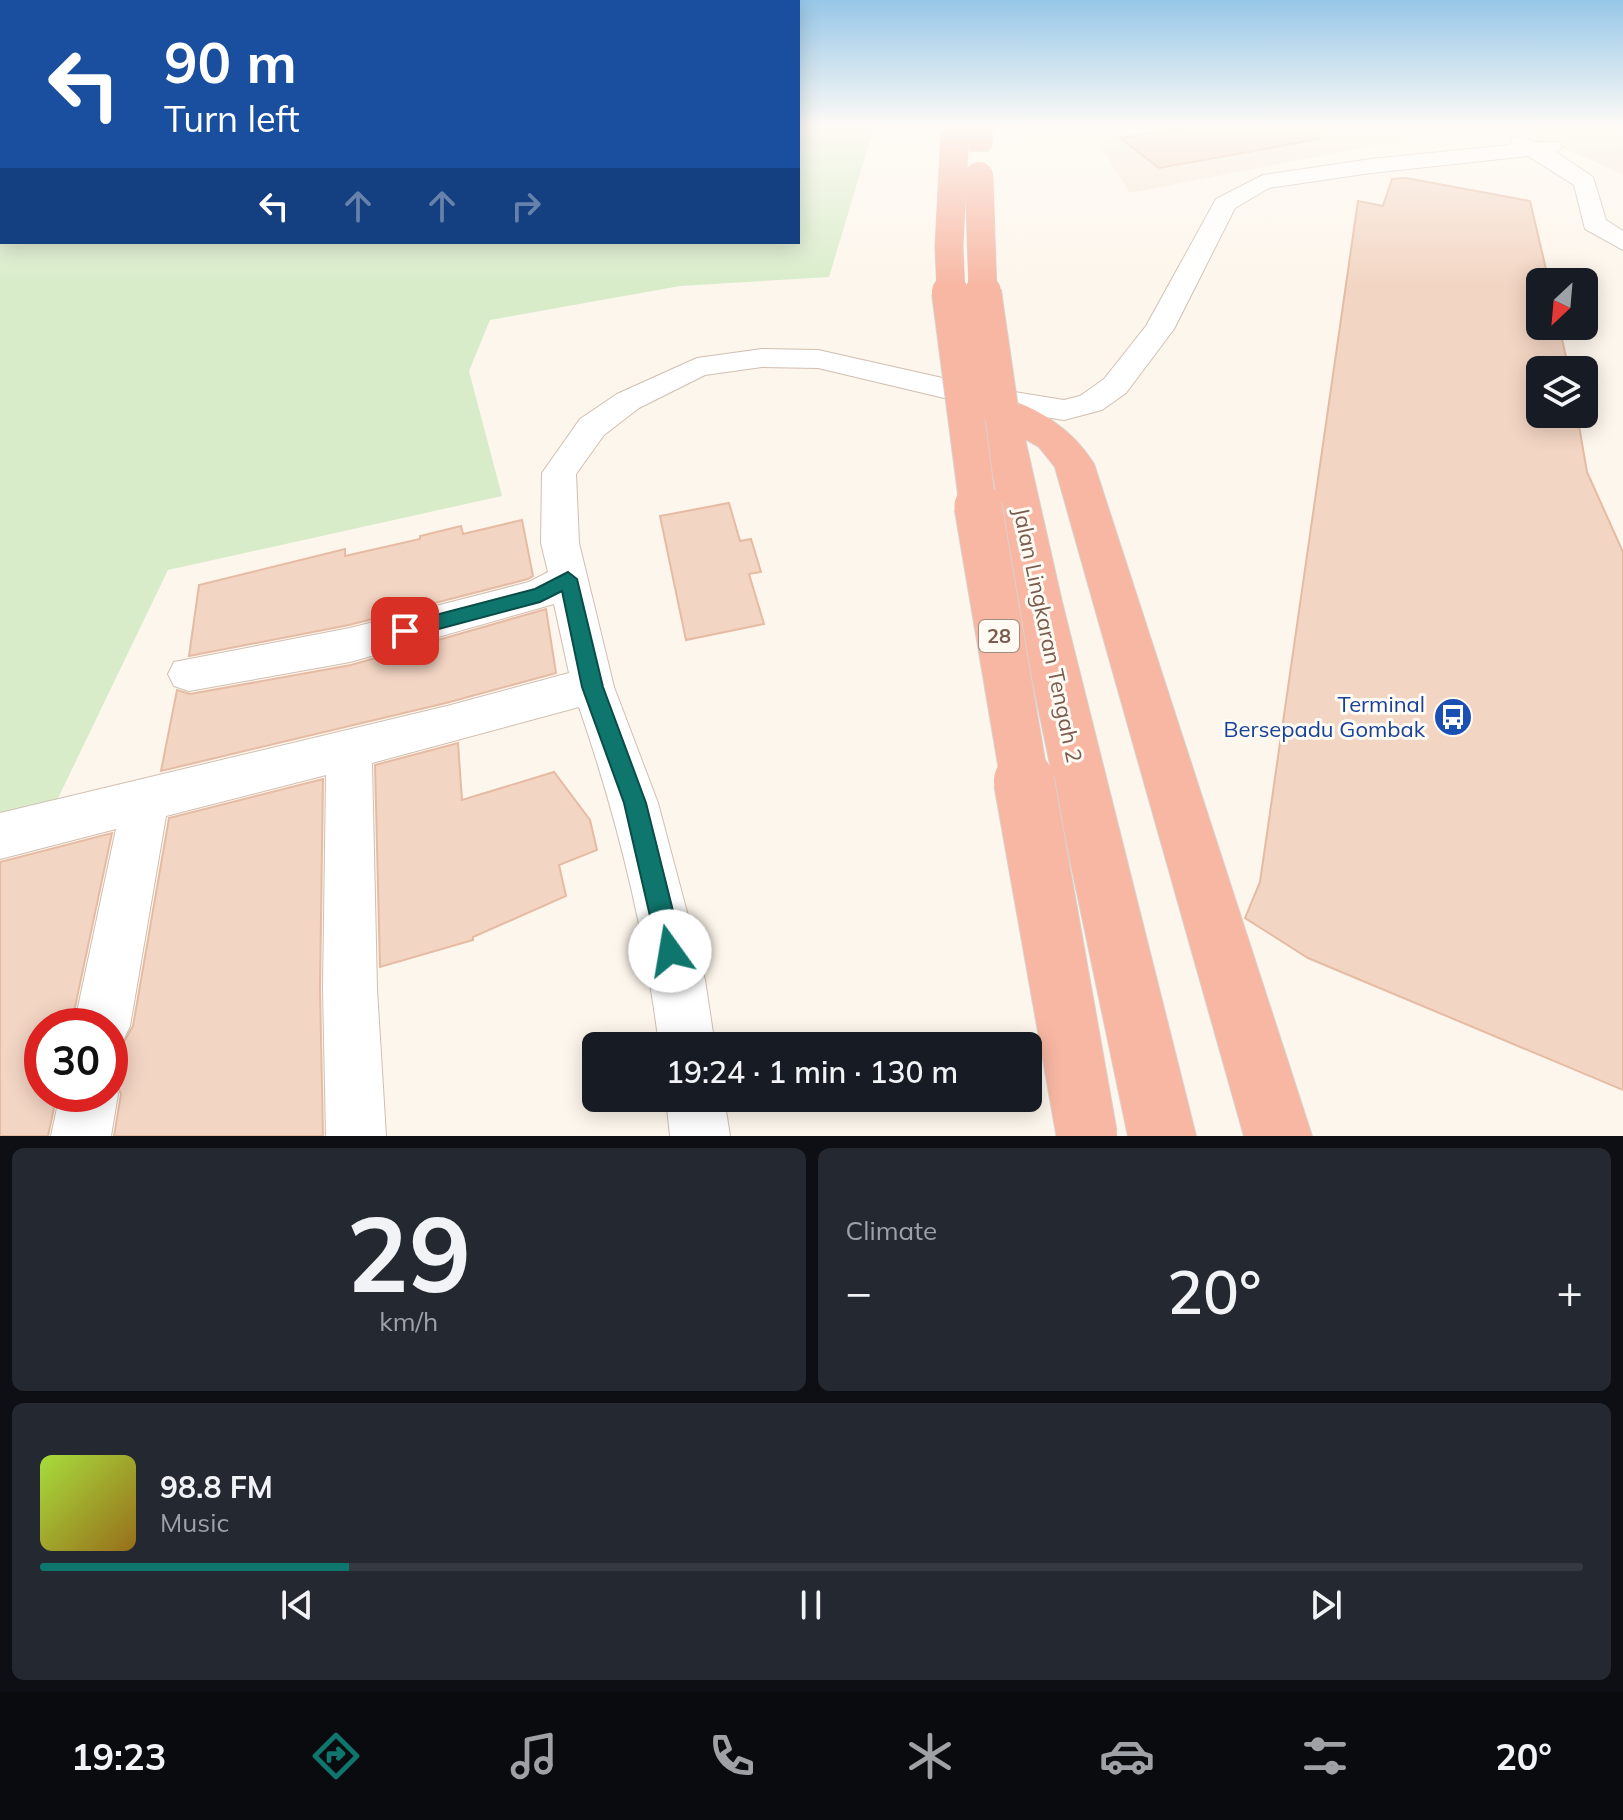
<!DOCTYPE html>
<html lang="en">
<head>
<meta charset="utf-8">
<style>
  body { margin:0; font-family:Mulish,sans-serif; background:#242831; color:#f1f3f6; height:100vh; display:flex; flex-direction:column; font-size:30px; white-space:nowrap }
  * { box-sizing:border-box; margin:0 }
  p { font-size:26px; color:#9ea1a6 }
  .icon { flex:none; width:44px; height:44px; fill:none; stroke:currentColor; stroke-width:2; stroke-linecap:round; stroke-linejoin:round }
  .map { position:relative; height:1136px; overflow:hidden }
  .details { display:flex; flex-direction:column; gap:12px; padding:12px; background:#0d0f14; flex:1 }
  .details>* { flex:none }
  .guide { position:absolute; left:0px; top:0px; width:800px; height:244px; box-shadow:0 4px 20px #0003; background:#1a4fa0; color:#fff; overflow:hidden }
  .needle { width:52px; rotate:206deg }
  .fabs { position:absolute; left:1526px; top:268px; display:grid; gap:16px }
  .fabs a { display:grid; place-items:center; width:72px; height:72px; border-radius:12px; background:#171b24; box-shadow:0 4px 20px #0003; font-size:40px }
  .speed { position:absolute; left:24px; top:1008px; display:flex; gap:16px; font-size:40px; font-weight:700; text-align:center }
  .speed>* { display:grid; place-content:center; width:104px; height:104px; border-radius:50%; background:#171b24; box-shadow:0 4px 20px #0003; line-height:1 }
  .speed .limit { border:12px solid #d22; background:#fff; color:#111 }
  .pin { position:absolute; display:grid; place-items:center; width:68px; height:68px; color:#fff; margin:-34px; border-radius:16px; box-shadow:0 4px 12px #0006 }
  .me { position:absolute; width:88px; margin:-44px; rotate:347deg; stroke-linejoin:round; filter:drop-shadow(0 0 6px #0008) }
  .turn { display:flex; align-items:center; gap:28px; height:168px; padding:0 32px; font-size:36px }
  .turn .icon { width:104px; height:104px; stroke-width:2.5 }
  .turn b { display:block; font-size:56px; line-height:68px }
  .lanes { display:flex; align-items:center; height:76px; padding:0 32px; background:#0003; justify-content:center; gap:40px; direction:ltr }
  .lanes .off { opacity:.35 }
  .big { font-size:60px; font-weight:600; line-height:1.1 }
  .details .card { flex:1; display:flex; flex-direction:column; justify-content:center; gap:12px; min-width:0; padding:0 28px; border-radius:12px; background:#242831 }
  .details .dial { align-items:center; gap:0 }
  .dial b { font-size:104px; line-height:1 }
  .song { display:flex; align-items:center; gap:24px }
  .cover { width:96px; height:96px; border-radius:12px; background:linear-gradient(135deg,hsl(80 70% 55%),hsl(40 70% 35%)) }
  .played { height:8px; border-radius:4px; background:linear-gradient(90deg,#0f766e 20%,#363941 20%) }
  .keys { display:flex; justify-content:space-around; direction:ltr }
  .heat { display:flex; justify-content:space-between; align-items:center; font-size:44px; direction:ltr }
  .details .tiles { flex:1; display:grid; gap:12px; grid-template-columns:1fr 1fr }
  .card:last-child { grid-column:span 2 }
  .trip { position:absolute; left:582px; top:1032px; width:460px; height:80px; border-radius:12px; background:#171b24; box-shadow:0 4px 20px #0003; font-weight:600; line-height:80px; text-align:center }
  .dock { display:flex; height:128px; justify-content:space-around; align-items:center; background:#090b0e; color:#9ea1a6 }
  .dock .icon { width:56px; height:56px }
  .dock .selected { color:#0f766e }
  .dock b { font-size:36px; color:#f1f3f6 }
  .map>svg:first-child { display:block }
</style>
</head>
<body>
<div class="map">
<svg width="1623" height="1136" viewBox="0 0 1623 1136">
  <rect width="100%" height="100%" fill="#fdf6ec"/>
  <g fill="#f5e8da">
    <path d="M 1186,127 L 1463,128 L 1130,193 L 1097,141 Z"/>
    <path d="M 1517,127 L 1623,127 L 1623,175 L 1593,161 Z"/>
  </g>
  <path fill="#d8ecc9" d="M 0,127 L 2,242 L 798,242 L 798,127 L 874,127 L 829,277 L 680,286 L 490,320 L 469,371 L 502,496 L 168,570 L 48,819 L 0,831 Z"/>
  <g fill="#f3d5c3" stroke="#e6bba3" stroke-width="2">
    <path d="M 1188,127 L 1319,127 L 1320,139 L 1159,168 L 1120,138 Z"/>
    <path d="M 1406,178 L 1530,201 L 1549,282 L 1540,282 L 1540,326 L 1559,326 L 1569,370 L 1540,370 L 1540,414 L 1577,414 L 1587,472 L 1623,552 L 1623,1090 L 1308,958 L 1245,918 L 1260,882 L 1358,201 L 1383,206 L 1392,179 Z"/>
    <path d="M 729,503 L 740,541 L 751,539 L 761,572 L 749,574 L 764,624 L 686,640 L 660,516 Z"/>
    <path d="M 522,520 L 533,576 L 528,579 L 349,625 L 189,656 L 199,585 L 345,549 L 345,556 L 420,539 L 420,536 L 461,526 L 463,534 Z"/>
    <path d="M 546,609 L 556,673 L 446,703 L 161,771 L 177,690 L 190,694 L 351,665 Z"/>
    <path d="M 458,743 L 462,800 L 554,772 L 590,820 L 597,850 L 559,865 L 566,896 L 473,937 L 473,940 L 380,967 L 375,765 Z"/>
    <path d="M 323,779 L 320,989 L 323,1136 L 114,1136 L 121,1094 L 110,1068 L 118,1065 L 120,1049 L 133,1026 L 169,818 Z"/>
    <path d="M 112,833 L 71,1026 L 42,1026 L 42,1094 L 57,1094 L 48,1136 L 0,1136 L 0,862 Z"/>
  </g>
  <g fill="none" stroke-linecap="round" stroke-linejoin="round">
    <defs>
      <g id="minor">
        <path d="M 1520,136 L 1535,142 L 1559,142 L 1562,147 L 1556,152 L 1593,177 L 1606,220 L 1623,231 L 1623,250 L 1585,229 L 1574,185 L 1528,156 L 1371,173 L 1269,188 L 1235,208 L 1174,329 L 1126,393 L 1102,410 L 1064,420 L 978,406 L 818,368 L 762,367 L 705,375 L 639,408 L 604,435 L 576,474 L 579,543 L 614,687 L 658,803 L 705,980 L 715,1046 L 659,1046 C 645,930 617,818 579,707 L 372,763 L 377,989 L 386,1136 L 326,1136 L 323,989 L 326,775 L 166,816 L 130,1026 L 121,1045 L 110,1050 L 110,1026 L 74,1026 L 116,829 L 0,859 L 0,813 L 447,706 L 569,673 L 554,604 L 350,662 L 189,691 L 174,686 L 168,674 L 174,662 L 350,628 L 529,582 L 548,572 L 541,543 L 542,473 L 580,419 L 617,394 L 697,358 L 762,349 L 818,350 L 978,386 L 1064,400 L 1080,396 L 1104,379 L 1146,326 L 1216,199 L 1263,175 L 1371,159 L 1510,145 L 1512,138 Z"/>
        <path d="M 110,1075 L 118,1094 L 111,1136 L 51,1136 L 60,1094 L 110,1094 Z"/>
        <path d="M 666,1098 L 724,1098 L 730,1136 L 670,1136 Z"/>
      </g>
      <g id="highway">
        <path d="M 968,127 L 992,127 L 992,146 L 988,151 L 970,151 L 966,146 Z"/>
        <path d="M 1000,397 C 1038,407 1073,430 1094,464 L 1312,1136 L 1244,1136 L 1055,467 L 1039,447 L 1025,439 L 1062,602 L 1196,1136 L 1128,1136 L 1016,602 L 981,409 L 987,401 Z"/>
      </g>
    </defs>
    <use href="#minor" stroke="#d1beb0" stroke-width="2"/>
    <use href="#highway" stroke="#dad1cd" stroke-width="2"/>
    <use href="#minor" fill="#fff" fill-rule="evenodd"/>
    <use href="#highway" fill="#f7b7a3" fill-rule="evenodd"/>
    <defs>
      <g id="highway-bridge-far3">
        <path d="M 979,176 L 983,294"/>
        <path d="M 951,294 L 949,246 L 955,131"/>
      </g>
      <g id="highway-bridge-far2">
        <path d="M 950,292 L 978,508"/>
        <path d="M 983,292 L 1000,409"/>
      </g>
      <path id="highway-bridge-far1" d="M 978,506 L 1025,783"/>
      <path id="highway-bridge" d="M 1024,781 L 1087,1136"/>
    </defs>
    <use href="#highway-bridge-far3" stroke="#dad1cd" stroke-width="29" stroke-linecap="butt"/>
    <use href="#highway-bridge-far2" stroke="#dad1cd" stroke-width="38" stroke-linecap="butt"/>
    <use href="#highway-bridge-far1" stroke="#dad1cd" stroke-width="49" stroke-linecap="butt"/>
    <use href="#highway-bridge" stroke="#dad1cd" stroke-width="62" stroke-linecap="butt"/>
    <use href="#highway-bridge-far3" stroke="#f7b7a3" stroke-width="28"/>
    <use href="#highway-bridge-far2" stroke="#f7b7a3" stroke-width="36"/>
    <use href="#highway-bridge-far1" stroke="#f7b7a3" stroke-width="47"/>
    <use href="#highway-bridge" stroke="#f7b7a3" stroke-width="60"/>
  </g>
  <linearGradient id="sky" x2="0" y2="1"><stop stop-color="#97c7e8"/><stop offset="0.44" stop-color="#fefbf6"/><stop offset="1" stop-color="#fefbf6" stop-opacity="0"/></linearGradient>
  <rect width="1623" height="286" fill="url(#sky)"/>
  <path fill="#0f766e" stroke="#0a4d48" stroke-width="2" d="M 568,572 L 577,579 L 603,687 L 646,803 L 683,951 L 679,960 L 670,964 L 662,960 L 658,951 L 624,803 L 582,687 L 562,591 L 540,602 L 405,638 L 398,636 L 395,631 L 398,625 L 405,623 L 535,589 Z"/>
  <defs>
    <symbol id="bus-disc" viewBox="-11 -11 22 22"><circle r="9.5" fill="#1a4fb4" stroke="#fffaf3"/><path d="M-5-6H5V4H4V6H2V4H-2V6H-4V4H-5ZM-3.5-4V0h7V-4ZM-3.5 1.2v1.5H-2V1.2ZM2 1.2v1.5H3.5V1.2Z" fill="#fff"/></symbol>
  </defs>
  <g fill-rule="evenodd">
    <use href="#bus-disc" x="1431" y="695" width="44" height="44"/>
  </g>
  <g text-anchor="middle" stroke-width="6" stroke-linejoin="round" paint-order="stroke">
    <rect fill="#fffaf3" stroke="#a28b7f" stroke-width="2" x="979" y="620" width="40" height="32" rx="6"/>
    <g font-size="20" font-weight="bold" fill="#7a5c4d">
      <text x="999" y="643">28</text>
    </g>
    <g font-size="22" fill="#7a5c4d" stroke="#fffaf3">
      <text transform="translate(1048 635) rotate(78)" y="8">Jalan Lingkaran Tengah 2</text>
    </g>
    <g font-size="22" fill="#164399" stroke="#fffaf3" text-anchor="end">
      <text x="1425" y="712">Terminal<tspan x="1425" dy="25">Bersepadu Gombak</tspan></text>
    </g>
  </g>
</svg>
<div class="fabs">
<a><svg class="needle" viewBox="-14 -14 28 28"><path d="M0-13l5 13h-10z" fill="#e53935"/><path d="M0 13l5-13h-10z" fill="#9ea1a6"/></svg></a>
<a><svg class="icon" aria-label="layers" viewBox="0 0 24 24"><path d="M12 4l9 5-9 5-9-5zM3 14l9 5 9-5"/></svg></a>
</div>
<div class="speed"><div class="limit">30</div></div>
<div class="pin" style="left:405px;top:631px;background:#d93025"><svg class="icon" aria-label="arrive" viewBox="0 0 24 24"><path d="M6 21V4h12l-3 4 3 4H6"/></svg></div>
<svg class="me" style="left:670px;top:951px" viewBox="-20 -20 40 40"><circle r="19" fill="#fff"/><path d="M0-13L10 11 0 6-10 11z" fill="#0f766e"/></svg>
<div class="trip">19:24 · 1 min · 130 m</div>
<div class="guide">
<div class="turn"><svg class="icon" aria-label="left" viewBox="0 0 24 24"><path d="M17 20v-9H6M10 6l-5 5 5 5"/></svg><div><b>90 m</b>Turn left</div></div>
<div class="lanes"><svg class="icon" aria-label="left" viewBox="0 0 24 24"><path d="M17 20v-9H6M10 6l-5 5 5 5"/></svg><svg class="icon off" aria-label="ahead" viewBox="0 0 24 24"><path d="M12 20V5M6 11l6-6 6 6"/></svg><svg class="icon off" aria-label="ahead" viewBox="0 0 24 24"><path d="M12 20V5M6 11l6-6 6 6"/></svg><svg class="icon off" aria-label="right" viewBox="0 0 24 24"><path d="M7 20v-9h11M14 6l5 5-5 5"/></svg></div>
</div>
</div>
<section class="details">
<div class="tiles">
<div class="card dial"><b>29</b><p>km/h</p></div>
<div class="card"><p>Climate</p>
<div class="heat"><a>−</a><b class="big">20°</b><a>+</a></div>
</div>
<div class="card">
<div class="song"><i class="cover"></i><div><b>98.8 FM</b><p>Music</p></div></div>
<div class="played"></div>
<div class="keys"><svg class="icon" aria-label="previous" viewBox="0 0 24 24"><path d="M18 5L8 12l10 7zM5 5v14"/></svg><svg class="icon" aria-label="pause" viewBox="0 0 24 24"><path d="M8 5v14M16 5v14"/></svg><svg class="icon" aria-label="next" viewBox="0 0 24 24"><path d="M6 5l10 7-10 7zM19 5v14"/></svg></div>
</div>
</div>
</section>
<nav class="dock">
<b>19:23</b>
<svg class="icon selected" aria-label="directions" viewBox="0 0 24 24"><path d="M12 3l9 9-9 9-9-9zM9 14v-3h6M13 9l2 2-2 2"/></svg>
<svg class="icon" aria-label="music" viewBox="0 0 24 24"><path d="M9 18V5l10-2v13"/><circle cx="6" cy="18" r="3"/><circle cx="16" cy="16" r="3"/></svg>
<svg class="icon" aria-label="phone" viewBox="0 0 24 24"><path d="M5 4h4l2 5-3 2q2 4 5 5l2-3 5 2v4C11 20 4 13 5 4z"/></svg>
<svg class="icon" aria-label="climate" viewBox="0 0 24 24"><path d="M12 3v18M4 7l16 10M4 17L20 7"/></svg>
<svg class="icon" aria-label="car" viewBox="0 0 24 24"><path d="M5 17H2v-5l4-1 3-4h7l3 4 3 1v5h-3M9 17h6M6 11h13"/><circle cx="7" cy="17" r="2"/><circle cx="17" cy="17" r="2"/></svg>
<svg class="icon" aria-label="filters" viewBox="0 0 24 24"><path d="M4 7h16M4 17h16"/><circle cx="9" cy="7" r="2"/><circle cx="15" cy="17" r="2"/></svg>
<b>20°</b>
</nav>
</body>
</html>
